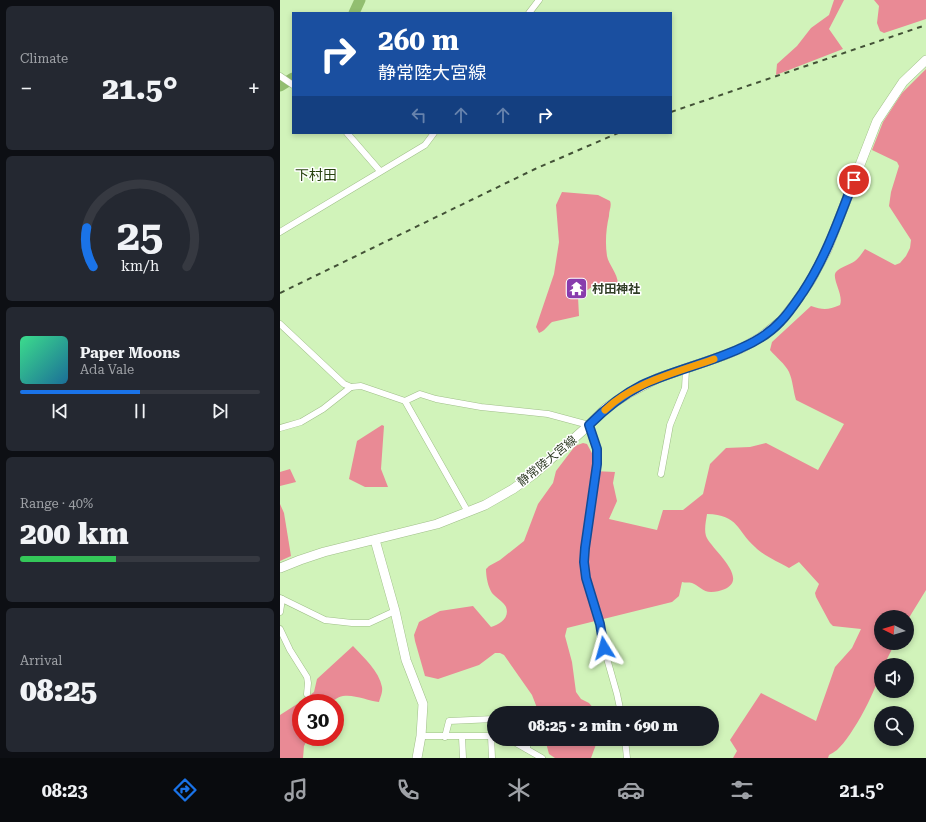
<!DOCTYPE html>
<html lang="en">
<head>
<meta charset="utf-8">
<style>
  body { margin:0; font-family:"Roboto Serif","Noto Sans JP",serif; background:#242831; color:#f1f3f6; height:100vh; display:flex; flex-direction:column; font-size:15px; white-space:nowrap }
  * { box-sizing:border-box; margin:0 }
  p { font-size:13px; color:#9ea1a6 }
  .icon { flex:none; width:22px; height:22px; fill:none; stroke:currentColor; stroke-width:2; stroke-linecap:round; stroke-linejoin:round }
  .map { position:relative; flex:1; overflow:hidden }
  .side { display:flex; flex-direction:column; gap:6px; padding:6px; background:#0d0f14; width:280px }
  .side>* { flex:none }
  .guide { position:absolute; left:12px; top:12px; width:380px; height:122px; border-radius:0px; box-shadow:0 2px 6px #0003; background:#1a4fa0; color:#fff; overflow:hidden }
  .needle { width:26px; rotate:275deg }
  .buttons { position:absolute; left:594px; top:610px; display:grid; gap:8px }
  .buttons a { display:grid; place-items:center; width:40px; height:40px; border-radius:50%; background:#171b24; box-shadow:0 2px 6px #0003; font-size:20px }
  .speed { position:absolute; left:12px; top:694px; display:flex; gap:8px; font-size:20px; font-weight:700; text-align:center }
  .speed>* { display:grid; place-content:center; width:52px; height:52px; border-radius:50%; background:#171b24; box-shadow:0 2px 6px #0003; line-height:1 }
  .speed .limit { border:6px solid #d22; background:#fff; color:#111 }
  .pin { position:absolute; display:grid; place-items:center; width:34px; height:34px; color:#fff; margin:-17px; border:2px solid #fff; border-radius:50%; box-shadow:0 1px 4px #0007 }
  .me { position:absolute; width:44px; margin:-22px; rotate:352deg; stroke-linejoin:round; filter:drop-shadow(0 0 3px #0008) }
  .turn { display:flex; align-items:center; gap:14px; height:84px; padding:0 20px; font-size:18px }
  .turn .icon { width:52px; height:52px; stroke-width:2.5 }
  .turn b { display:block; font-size:28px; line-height:34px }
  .lanes { display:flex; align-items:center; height:38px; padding:0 20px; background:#0003; justify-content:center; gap:20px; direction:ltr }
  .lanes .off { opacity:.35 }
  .big { font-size:30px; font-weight:800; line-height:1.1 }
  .side .card { flex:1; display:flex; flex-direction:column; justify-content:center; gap:6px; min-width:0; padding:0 14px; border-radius:6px; background:#242831 }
  .side .dial { align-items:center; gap:0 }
  .dial svg { height:104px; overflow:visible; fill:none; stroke:#363941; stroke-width:7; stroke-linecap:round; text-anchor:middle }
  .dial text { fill:#f1f3f6; stroke:none }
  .song { display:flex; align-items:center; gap:12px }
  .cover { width:48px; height:48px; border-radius:6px; background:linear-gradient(135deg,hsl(150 70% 55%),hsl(200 70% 35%)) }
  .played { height:4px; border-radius:2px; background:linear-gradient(90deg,#1a73e8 50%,#363941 50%) }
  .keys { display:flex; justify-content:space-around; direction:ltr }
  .heat { display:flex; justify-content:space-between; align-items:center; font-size:22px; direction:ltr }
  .charge { height:6px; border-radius:3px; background:linear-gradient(90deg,#34c759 40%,#363941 0) }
  .trip { position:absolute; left:207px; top:706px; width:232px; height:40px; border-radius:20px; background:#171b24; box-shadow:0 2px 6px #0003; font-weight:800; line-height:40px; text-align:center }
  .tab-bar { display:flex; height:64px; justify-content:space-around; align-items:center; background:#090b0e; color:#9ea1a6 }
  .tab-bar .icon { width:28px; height:28px }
  .tab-bar .current { color:#1a73e8 }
  .tab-bar b { font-size:18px; color:#f1f3f6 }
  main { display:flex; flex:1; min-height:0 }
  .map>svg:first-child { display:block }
</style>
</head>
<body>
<main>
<section class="side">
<div class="card"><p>Climate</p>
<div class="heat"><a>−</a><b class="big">21.5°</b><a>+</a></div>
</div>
<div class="card dial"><svg viewBox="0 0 100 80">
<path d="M14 69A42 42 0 1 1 86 69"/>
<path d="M14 69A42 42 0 0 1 9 39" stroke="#1a73e8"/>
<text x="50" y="56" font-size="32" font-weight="700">25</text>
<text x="50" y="72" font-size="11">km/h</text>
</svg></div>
<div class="card">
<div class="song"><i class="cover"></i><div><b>Paper Moons</b><p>Ada Vale</p></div></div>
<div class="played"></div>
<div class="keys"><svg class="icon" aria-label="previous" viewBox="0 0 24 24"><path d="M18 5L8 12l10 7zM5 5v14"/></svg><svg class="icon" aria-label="pause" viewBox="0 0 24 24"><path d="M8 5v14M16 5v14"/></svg><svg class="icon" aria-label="next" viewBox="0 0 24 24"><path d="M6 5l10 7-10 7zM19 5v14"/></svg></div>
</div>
<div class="card"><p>Range · 40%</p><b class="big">200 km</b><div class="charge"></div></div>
<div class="card"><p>Arrival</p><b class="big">08:25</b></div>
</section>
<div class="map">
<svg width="646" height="758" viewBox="0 0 646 758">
  <rect width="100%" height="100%" fill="#d1f3ba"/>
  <g fill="#e98a95">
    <path d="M 554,0 L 564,0 L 549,29 L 563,49 L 496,75 L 497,64 L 517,46 L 531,28 L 549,15 Z"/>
    <path d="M 594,0 L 646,0 L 646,19 L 604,33 L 600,31 L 597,23 L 599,6 Z"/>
    <path d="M 646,69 L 646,590 L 627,621 L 627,617 L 601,617 L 601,643 L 615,643 L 604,665 L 601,665 C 601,684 572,737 557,750 C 554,752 551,754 549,755 L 548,758 L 453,758 L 457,751 L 450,740 L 481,693 L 536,721 L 555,667 L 572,648 L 581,629 L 553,626 L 550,623 L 536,597 L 535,593 L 539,584 L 519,562 L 509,568 C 499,562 484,556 475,547 C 456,530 459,515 427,514 C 426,521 424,529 426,536 C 430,548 470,578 445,589 C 440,591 436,592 431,592 C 423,592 418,585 412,583 C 409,582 405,583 402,582 L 399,596 L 392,602 L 287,628 L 285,636 L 292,662 L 296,692 L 301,699 L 309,703 L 315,710 L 316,713 L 259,713 L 252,695 L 224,655 L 220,653 L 215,653 L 199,665 L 158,679 L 145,676 L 135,641 L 134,635 L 139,622 L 160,611 L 193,606 L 211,627 C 220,624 230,618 226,607 C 224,602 216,598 212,593 C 208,587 206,577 206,569 L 209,566 L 220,560 L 244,541 L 258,504 L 273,483 L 276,471 L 295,446 L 303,443 L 307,444 L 314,457 L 314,471 L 335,472 L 333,483 L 337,501 L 329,519 L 377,530 L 383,510 L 403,510 L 423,494 L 430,464 L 446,448 L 470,447 L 486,443 L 538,470 L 564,424 L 516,400 C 513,390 513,381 509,372 C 505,364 496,357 490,350 L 492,342 L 531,306 C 543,310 548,310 560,305 C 564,295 551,278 556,272 C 560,267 569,265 575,261 C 579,258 582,253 585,249 L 615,265 L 620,263 L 626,256 L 630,248 L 631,240 L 609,206 L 611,192 L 619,166 L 617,162 L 592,150 L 603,122 L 622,93 Z"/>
    <path d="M 282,192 L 318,195 L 330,201 C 332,206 329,210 329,216 C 326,229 325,243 327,256 C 329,267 345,281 334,292 C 327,292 321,287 313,286 L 298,297 L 299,316 L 272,322 C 267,326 265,331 259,333 L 256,327 L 274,274 L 279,242 L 276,205 Z"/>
    <path d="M 102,425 L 104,426 L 101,469 L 108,487 L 85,487 L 69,479 L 77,441 Z"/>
    <path d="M 10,469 L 16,482 L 0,486 L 0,472 Z"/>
    <path d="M 0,504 L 4,513 L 11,556 L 0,561 Z"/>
    <path d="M 73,646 C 84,658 99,671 102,687 C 103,692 100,698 99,702 C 85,701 63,688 52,703 L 21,703 L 21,737 L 29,737 L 24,746 L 23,758 L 0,758 L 0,715 L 25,699 L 34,692 L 37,679 Z"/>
    <path d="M 265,739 L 318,739 L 311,758 L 275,758 L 269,754 Z"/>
  </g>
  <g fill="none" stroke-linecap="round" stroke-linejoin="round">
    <g stroke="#92be70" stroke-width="11">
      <path d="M 74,13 L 80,0"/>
      <path d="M 0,86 L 13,78"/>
    </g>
    <defs>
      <g id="street">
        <path d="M 249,13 L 259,0"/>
        <path d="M 0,76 L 13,85"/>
        <path d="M 67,133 L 100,171"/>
        <path d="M 0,232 L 145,145 L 154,133"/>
        <path d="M 0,324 L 64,384 L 71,387"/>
        <path d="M 125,401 L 140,394 L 156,399 L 201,407 L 268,414 L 309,425 L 317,449 L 317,465 L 305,548 L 304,562 L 306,578 L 320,624 L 324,648 L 337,694 L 341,713"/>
        <path d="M 0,428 L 21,422 L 43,409 L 71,387 L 81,386 L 125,401 L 188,512"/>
        <path d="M 381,474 L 390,425 L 405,388 L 406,369"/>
        <path d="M 0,598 L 45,620 L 72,623 L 89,623 L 115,611"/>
        <path d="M 0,612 L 2,599"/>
        <path d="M 0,629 L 10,650 L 27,677 L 28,683 L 27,694"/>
        <path d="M 141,736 L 214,736"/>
        <path d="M 211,736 L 212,758"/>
        <path d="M 165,737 L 169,721 L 214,719"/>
        <path d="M 182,737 L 183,758"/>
        <path d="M 229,739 L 262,758"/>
        <path d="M 247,739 L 247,749"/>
        <path d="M 345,739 L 347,758"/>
      </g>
      <g id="secondary">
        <path d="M 95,540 L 115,611 L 126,660 L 143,704 L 141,736 L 137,758"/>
        <path d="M 0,568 L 20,560 L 44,552 L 157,524 L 205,505 L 233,489 L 254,474 L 309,425 L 326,408 L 349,393 L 378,378 L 445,355 L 462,348 L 481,337 L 501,321 L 516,302 L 531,280 L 547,250 L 597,121 L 623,82 L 646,60"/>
      </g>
    </defs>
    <use href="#street" stroke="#a0bf89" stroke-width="7"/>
    <use href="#secondary" stroke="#a0bf89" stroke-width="10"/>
    <use href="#street" stroke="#fff" stroke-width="6"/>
    <use href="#secondary" stroke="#fff" stroke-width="9"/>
    <g stroke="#435237" stroke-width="2" stroke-dasharray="5 5" stroke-linecap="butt">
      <path d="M 391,112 L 646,25"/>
      <path d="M 0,293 L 255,169 L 338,133"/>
    </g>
  </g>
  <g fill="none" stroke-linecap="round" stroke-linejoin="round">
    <defs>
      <path id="route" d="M 324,648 L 320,624 L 306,578 L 304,562 L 305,548 L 317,464 L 317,449 L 309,425 C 325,409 342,395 362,385 C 394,370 429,363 461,348 C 475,342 490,333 501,321 C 509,313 516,302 523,292 C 546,257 559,219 574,180"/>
    </defs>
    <use href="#route" stroke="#114b97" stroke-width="10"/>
    <use href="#route" stroke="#1a73e8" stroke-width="7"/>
    <path stroke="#f59e0b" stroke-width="7" d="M 325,410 C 354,382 398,372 434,359"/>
  </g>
  <defs>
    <symbol id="temple-square" viewBox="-11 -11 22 22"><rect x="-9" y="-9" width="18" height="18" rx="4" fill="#883cad" stroke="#fff"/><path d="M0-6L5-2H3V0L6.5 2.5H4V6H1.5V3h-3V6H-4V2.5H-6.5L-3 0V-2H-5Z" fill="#fff"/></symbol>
  </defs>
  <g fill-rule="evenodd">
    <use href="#temple-square" x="284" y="276" width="25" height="25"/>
  </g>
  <g text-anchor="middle" stroke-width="3" stroke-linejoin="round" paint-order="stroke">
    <g font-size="12" font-weight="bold" fill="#2f3c25" stroke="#fff" text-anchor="start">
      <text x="312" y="293">村田神社</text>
    </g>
    <g font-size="12" fill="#2f3c25" stroke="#fff">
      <text transform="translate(267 461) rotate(-39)" y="4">静常陸大宮線</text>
    </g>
    <g font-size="14" fill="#27410e" stroke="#fff">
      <text x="36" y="180">下村田</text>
    </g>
  </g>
</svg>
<div class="buttons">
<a><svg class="needle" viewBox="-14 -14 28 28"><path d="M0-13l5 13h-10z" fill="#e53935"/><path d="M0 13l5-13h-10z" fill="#9ea1a6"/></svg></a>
<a><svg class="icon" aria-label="sound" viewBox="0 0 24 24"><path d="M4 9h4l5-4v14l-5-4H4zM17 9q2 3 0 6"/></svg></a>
<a><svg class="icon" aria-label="search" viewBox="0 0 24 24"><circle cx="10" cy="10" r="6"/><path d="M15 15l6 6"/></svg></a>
</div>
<div class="speed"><div class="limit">30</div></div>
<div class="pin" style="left:574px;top:180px;background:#d93025"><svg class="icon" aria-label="arrive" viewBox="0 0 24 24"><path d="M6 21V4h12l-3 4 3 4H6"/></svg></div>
<svg class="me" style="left:324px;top:648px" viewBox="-20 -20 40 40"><path d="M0-17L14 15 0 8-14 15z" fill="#1a73e8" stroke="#fff" stroke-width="4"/></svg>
<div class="trip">08:25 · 2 min · 690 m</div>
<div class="guide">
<div class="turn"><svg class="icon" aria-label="right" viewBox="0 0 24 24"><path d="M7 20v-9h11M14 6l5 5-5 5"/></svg><div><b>260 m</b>静常陸大宮線</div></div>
<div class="lanes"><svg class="icon off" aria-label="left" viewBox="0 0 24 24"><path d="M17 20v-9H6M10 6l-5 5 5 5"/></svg><svg class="icon off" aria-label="ahead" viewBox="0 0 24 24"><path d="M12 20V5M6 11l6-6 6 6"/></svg><svg class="icon off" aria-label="ahead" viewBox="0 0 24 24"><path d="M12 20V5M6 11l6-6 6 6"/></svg><svg class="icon" aria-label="right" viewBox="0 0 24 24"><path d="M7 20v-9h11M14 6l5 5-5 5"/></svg></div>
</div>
</div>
</main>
<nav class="tab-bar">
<b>08:23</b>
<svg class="icon current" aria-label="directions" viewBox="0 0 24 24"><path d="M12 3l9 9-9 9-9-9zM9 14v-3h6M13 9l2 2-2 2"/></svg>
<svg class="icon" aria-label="music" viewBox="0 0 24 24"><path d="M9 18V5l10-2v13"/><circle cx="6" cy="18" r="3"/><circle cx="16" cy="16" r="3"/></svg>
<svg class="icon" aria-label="phone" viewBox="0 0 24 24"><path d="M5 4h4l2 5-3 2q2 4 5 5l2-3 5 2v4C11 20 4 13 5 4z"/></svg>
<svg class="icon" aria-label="climate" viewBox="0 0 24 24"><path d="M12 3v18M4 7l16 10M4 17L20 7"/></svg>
<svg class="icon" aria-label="car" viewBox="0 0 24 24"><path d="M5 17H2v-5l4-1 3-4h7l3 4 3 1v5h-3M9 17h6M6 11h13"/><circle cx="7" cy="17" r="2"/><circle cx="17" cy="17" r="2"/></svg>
<svg class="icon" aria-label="filters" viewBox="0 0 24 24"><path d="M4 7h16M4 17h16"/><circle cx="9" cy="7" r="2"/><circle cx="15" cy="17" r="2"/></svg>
<b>21.5°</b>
</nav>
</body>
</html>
